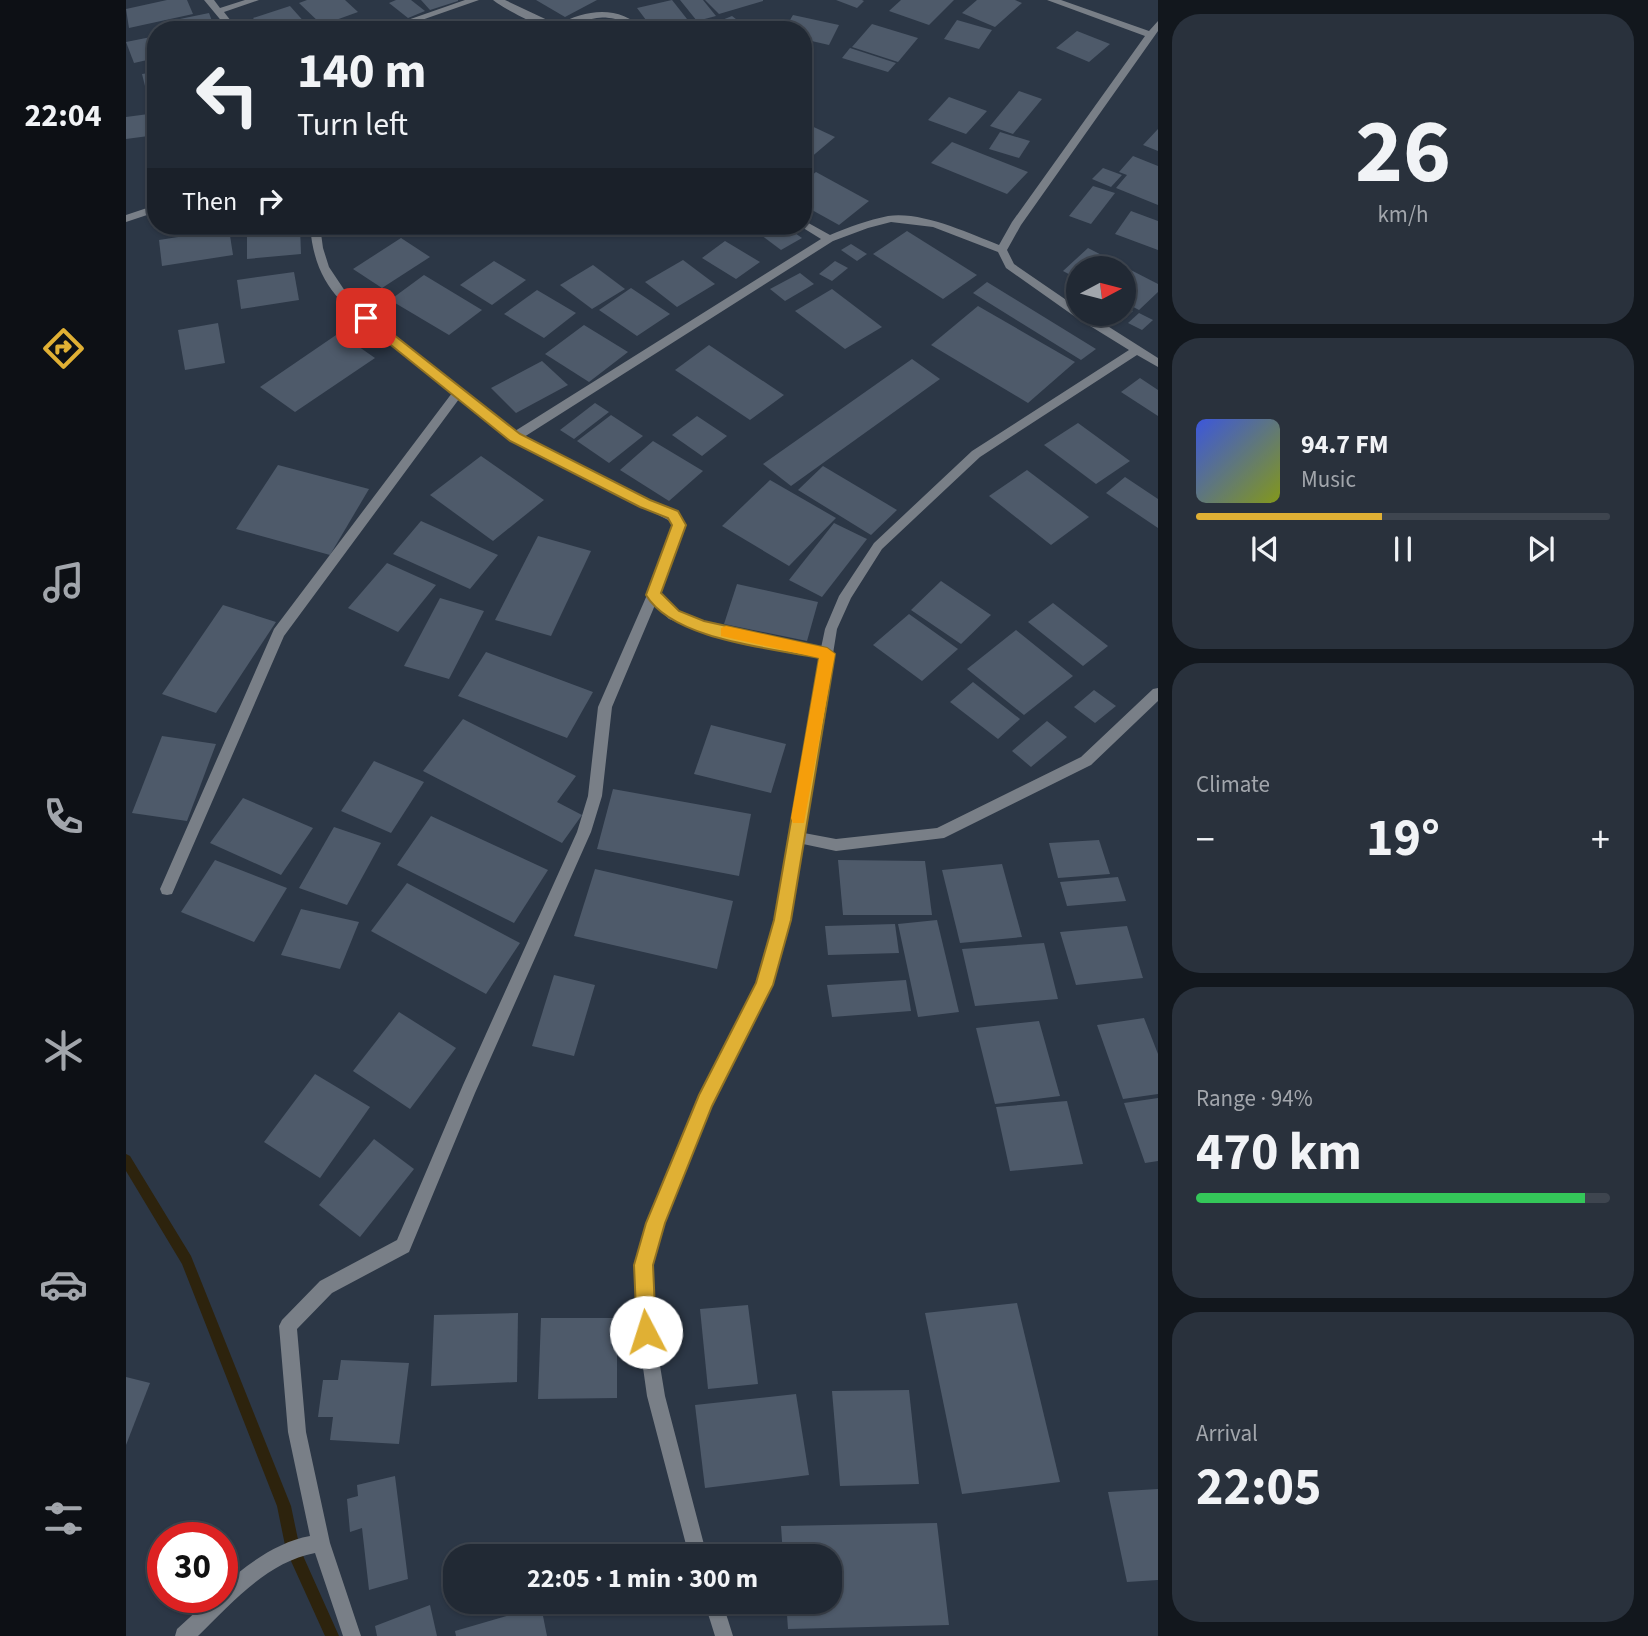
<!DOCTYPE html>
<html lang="en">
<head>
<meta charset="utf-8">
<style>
  body { margin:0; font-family:"Source Sans 3",sans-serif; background:#29313c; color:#f1f3f6; height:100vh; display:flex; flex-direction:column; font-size:26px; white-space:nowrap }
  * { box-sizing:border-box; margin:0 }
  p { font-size:23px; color:#a2a6ac }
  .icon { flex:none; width:38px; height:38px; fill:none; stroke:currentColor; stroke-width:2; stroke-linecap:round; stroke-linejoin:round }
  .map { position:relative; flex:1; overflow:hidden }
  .sheet { display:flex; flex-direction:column; gap:14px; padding:14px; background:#12171d; width:490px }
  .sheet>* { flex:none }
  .banner { position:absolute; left:21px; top:21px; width:665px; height:214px; border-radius:28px; box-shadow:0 2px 5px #0004,0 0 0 2px #3e454f; background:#212934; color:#f1f3f6; overflow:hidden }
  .needle { width:46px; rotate:83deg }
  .controls { position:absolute; left:940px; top:256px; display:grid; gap:14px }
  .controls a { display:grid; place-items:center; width:70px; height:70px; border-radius:50%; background:#212934; box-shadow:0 2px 5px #0004,0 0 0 2px #3e454f; font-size:35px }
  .speed { position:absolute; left:21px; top:1522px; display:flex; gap:14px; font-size:35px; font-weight:700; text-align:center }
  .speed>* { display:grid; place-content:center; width:91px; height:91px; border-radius:50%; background:#212934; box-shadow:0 2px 5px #0004,0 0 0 2px #3e454f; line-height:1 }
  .speed .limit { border:10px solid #d22; background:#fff; color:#111 }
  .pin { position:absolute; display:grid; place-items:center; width:60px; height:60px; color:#fff; margin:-30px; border-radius:14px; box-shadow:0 4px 10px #0006 }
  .me { position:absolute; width:77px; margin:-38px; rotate:355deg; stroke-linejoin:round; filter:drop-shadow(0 0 5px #0008) }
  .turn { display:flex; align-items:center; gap:24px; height:147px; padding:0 35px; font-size:32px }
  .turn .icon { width:91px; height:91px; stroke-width:2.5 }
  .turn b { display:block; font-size:49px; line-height:60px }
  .then { display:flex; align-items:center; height:66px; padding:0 35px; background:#0003; gap:14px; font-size:26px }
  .big { font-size:52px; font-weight:700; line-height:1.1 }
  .sheet .card { flex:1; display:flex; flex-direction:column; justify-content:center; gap:10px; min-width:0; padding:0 24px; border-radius:28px; background:#29313c }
  .sheet .dial { align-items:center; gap:0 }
  .dial b { font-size:91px; line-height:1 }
  .song { display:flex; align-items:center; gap:21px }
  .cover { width:84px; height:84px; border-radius:10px; background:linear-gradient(135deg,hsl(230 70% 55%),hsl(70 70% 35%)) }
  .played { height:7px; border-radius:4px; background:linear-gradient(90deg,#e0b034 45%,#3e454f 45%) }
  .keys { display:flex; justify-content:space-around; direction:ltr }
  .heat { display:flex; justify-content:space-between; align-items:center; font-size:38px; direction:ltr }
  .charge { height:10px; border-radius:5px; background:linear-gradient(90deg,#34c759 94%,#3e454f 0) }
  .trip { position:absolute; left:317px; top:1544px; width:399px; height:70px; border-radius:28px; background:#212934; box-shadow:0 2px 5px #0004,0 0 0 2px #3e454f; font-weight:700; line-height:70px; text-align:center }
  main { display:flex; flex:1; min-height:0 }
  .tab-bar { display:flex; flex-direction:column; width:126px; justify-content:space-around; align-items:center; background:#0d1015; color:#a2a6ac }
  .tab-bar .icon { width:49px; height:49px }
  .tab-bar .selected { color:#e0b034 }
  .tab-bar b { font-size:32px; color:#f1f3f6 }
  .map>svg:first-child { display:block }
</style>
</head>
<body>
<main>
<nav class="tab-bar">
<b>22:04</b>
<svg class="icon selected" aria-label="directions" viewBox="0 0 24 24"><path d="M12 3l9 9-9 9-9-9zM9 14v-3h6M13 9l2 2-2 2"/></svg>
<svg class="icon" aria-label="music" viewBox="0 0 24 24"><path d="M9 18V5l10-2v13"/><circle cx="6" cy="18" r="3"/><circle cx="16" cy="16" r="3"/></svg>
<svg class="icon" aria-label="phone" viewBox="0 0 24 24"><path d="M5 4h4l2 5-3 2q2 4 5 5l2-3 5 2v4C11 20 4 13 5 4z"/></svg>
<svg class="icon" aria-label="climate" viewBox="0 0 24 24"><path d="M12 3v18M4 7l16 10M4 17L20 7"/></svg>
<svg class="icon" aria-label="car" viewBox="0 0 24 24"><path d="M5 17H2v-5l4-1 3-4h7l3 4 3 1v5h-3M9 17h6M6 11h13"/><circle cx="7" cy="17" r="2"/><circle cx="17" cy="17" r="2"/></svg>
<svg class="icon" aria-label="filters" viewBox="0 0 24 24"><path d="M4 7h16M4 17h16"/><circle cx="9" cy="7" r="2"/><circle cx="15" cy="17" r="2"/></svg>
</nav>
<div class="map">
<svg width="1032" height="1636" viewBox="0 0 1032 1636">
  <rect width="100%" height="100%" fill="#2c3746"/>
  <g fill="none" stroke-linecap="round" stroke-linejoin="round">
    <path fill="#2d230d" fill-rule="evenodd" d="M 0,1154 L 4,1156 L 65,1256 L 165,1506 L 174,1549 L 213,1636 L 199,1636 L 160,1550 L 151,1506 L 56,1264 L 0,1171 Z"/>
  </g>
  <g fill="#4e5a6a">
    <path d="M 41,0 L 61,0 L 67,14 L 3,28 L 0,9 Z"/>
    <path d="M 181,0 L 219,0 L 232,12 L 196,25 L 173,3 Z"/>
    <path d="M 270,0 L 285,0 L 299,11 L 282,18 L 263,3 Z"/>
    <path d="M 295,0 L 332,0 L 332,1 L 304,10 Z"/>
    <path d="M 410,0 L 471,0 L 439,17 Z"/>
    <path d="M 546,0 L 561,19 L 526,28 L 511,8 Z"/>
    <path d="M 554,0 L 577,0 L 590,16 L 571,21 Z"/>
    <path d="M 579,0 L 637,0 L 637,1 L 593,14 Z"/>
    <path d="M 710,0 L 736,0 L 738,1 L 731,8 Z"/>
    <path d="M 775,0 L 828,0 L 803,25 L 763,11 Z"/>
    <path d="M 851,0 L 889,0 L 896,3 L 869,27 L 836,13 Z"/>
    <path d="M 164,6 L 181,25 L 167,30 L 137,30 L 127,18 Z"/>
    <path d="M 83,13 L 86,21 L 52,28 L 49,20 Z"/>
    <path d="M 667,15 L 713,25 L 703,45 L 677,39 L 677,30 L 658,30 Z"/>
    <path d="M 606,16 L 624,30 L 571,30 Z"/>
    <path d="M 831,20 L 866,30 L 853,49 L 818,39 Z"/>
    <path d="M 746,24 L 792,38 L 772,62 L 726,47 Z"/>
    <path d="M 951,31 L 984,44 L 963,62 L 930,48 Z"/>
    <path d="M 30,36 L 30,58 L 8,63 L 0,42 Z"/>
    <path d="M 724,48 L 770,63 L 762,72 L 716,58 Z"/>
    <path d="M 30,72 L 30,97 L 22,98 L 16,74 Z"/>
    <path d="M 893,91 L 916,99 L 887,134 L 864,126 Z"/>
    <path d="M 823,97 L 861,111 L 840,134 L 802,120 Z"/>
    <path d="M 30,113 L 30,135 L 0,139 L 0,117 Z"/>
    <path d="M 677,122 L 709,137 L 677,164 Z"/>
    <path d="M 1032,129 L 1032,151 L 1017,145 Z"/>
    <path d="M 874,132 L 904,141 L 893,158 L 863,149 Z"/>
    <path d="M 826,142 L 902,172 L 881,194 L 805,163 Z"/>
    <path d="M 1007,156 L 1032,166 L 1032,205 L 990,188 L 1001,175 L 993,172 Z"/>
    <path d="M 977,168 L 996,175 L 985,187 L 966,179 Z"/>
    <path d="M 690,172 L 743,201 L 713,225 L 677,205 L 677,182 Z"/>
    <path d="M 967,186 L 989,193 L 965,224 L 943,216 Z"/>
    <path d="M 1005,211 L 1032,221 L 1032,250 L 989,234 Z"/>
    <path d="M 174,226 L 175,254 L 121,259 L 121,227 Z"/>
    <path d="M 623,226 L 659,226 L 676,238 L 655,250 Z"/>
    <path d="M 103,229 L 107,255 L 36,266 L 33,240 Z"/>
    <path d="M 781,231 L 851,275 L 817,299 L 747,254 Z"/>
    <path d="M 275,238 L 304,257 L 256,288 L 227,269 Z"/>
    <path d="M 599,241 L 634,262 L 610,279 L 576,258 Z"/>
    <path d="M 725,244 L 741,254 L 731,261 L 715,250 Z"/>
    <path d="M 962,248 L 1032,284 L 1032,292 L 1013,310 L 998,302 L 998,268 L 952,268 L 952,279 L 937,271 Z"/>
    <path d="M 557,260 L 589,284 L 551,307 L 519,282 Z"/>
    <path d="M 368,261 L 400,280 L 366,305 L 334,285 Z"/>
    <path d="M 709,261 L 722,268 L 706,281 L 693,274 Z"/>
    <path d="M 467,265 L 499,289 L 466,309 L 434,285 Z"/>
    <path d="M 168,272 L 173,300 L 115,309 L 111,280 Z"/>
    <path d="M 674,273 L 688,284 L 659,301 L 644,289 Z"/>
    <path d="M 298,275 L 356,310 L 323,335 L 264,300 Z"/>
    <path d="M 861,282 L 970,349 L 955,360 L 847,293 Z"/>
    <path d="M 505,288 L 544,314 L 511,336 L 473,310 Z"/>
    <path d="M 706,289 L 756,327 L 719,349 L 669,311 Z"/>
    <path d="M 411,290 L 450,313 L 418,338 L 378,314 Z"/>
    <path d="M 852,306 L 949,362 L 902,403 L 805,345 Z"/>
    <path d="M 998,306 L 1007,311 L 996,321 L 982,313 L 998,313 Z"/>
    <path d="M 1013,313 L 1027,320 L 1016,330 L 1002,323 Z"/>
    <path d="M 92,323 L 99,363 L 59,370 L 52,330 Z"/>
    <path d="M 458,325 L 502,352 L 463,382 L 419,354 Z"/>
    <path d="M 213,333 L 249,358 L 169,412 L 134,387 Z"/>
    <path d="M 583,345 L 658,395 L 624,420 L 549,370 Z"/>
    <path d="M 786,359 L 814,379 L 665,486 L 637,464 Z"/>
    <path d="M 416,361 L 442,385 L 390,413 L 365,388 Z"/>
    <path d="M 1014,378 L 1032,390 L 1032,416 L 995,392 Z"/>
    <path d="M 469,403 L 483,412 L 448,439 L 434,430 Z"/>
    <path d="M 485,415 L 517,436 L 483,463 L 451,441 Z"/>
    <path d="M 571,416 L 601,436 L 576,456 L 546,435 Z"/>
    <path d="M 952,423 L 1004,461 L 970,484 L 918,445 Z"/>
    <path d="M 527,441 L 577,471 L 543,501 L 494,470 Z"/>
    <path d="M 355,456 L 418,500 L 367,541 L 304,495 Z"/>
    <path d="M 152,465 L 243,489 L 204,555 L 110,529 Z"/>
    <path d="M 697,466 L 771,510 L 745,535 L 672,490 Z"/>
    <path d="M 901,470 L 963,517 L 925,545 L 863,496 Z"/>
    <path d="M 999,477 L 1032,499 L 1032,528 L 980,493 Z"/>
    <path d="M 644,480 L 710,518 L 663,566 L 596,526 Z"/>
    <path d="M 295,521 L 372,555 L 344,589 L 267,554 Z"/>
    <path d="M 708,523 L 741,539 L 696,597 L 663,580 Z"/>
    <path d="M 412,536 L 465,551 L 425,636 L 369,620 Z"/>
    <path d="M 261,563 L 310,585 L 272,632 L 222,608 Z"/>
    <path d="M 815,581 L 865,615 L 835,644 L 785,610 Z"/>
    <path d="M 611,584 L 692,602 L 681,641 L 598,624 Z"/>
    <path d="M 314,598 L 358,611 L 323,679 L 278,666 Z"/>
    <path d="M 927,603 L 982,646 L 957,666 L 902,622 Z"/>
    <path d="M 97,605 L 150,622 L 90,713 L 36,694 Z"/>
    <path d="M 783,614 L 832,649 L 796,681 L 747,645 Z"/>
    <path d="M 890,630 L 947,676 L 898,715 L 841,669 Z"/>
    <path d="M 360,652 L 467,692 L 441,738 L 332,696 Z"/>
    <path d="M 847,682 L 894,719 L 872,739 L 824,702 Z"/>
    <path d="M 968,690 L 990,706 L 969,723 L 948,707 Z"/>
    <path d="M 337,719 L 450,776 L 431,802 L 456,815 L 436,843 L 297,771 Z"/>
    <path d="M 921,721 L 941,737 L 905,767 L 886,751 Z"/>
    <path d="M 585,725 L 660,744 L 645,793 L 568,774 Z"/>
    <path d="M 36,736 L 90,744 L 61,821 L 6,813 Z"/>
    <path d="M 248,761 L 298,782 L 265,833 L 215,811 Z"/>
    <path d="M 487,789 L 625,814 L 613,876 L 471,849 Z"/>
    <path d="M 117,798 L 187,828 L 155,875 L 84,843 Z"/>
    <path d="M 305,816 L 422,870 L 388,923 L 271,865 Z"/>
    <path d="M 208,827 L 255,843 L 221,905 L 173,888 Z"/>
    <path d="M 973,840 L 984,874 L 932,878 L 923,843 Z"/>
    <path d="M 89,860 L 161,888 L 128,942 L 55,912 Z"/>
    <path d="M 712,860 L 799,861 L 806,915 L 717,915 Z"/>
    <path d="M 876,864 L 896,937 L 834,943 L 816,870 Z"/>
    <path d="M 469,869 L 607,901 L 591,969 L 448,936 Z"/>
    <path d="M 992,877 L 1000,901 L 941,906 L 934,882 Z"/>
    <path d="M 281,883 L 394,943 L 360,994 L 245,931 Z"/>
    <path d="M 175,909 L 233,922 L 214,969 L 155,955 Z"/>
    <path d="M 811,920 L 833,1012 L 792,1017 L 772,924 Z"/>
    <path d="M 769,924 L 773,953 L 702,955 L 699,926 Z"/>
    <path d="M 1001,926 L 1017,978 L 950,985 L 934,932 Z"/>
    <path d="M 918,943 L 932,999 L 849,1006 L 836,949 Z"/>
    <path d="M 428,975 L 469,985 L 448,1056 L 406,1046 Z"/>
    <path d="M 780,980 L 785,1011 L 706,1017 L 701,985 Z"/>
    <path d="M 273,1012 L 330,1048 L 284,1109 L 227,1071 Z"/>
    <path d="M 1018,1018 L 1032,1054 L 1032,1094 L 997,1099 L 971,1025 Z"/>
    <path d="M 913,1021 L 934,1096 L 869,1104 L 850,1028 Z"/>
    <path d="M 189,1074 L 244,1107 L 194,1178 L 138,1142 Z"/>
    <path d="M 1032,1098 L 1032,1161 L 1019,1163 L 998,1103 Z"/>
    <path d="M 941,1101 L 957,1164 L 884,1171 L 870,1107 Z"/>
    <path d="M 248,1139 L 288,1169 L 234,1237 L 193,1205 Z"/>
    <path d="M 891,1303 L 934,1482 L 836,1494 L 799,1313 Z"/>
    <path d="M 622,1305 L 632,1384 L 582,1389 L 574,1309 Z"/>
    <path d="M 392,1313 L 391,1382 L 305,1386 L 308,1315 Z"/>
    <path d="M 415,1318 L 491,1318 L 491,1398 L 412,1399 Z"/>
    <path d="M 215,1360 L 283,1363 L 273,1444 L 204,1440 L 207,1417 L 192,1417 L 197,1380 L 212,1380 Z"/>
    <path d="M 0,1377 L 24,1383 L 0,1445 Z"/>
    <path d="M 783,1390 L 793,1484 L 714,1486 L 706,1391 Z"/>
    <path d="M 670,1394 L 683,1475 L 579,1488 L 569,1405 Z"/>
    <path d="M 269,1476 L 282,1579 L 243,1590 L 236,1528 L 224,1532 L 221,1499 L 232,1496 L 231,1485 Z"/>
    <path d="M 1032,1489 L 1032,1580 L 1001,1582 L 982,1492 Z"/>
    <path d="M 811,1523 L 823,1625 L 662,1629 L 660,1601 L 704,1601 L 704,1556 L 657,1556 L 655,1526 Z"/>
    <path d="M 304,1605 L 311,1636 L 251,1636 L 249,1626 Z"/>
    <path d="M 415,1606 L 421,1636 L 330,1636 L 329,1631 Z"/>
  </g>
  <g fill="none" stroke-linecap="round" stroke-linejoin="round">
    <g fill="#797f87" fill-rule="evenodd">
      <path d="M 78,0 L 88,0 L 94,8 L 119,0 L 133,0 L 98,12 L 112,30 L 103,30 Z"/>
      <path d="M 339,0 L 353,0 L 267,30 L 253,30 Z"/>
      <path d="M 367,0 L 379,0 L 432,25 C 460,9 494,5 518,30 C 504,30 498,19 483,18 C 463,15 454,26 436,30 C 424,33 378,9 367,0 Z"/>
      <path d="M 921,0 L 935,0 L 1023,31 L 1032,21 L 1032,31 L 895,225 L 881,250 L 888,264 L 952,308 L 952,313 L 961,313 L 1032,358 L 1032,367 L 1011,355 L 854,457 L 756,549 L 725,598 L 711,629 L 678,833 L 710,839 L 811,828 L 955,757 L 1027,689 L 1032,688 L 1032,701 L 965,765 L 818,838 L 710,851 L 677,844 L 664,920 L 645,985 L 585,1105 L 537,1223 L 525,1265 L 525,1311 L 539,1396 L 581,1556 L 563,1556 L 521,1396 L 509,1311 L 509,1265 L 521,1223 L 573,1096 L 631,984 L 650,920 L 694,658 L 575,631 L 543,619 L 529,605 L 486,707 L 476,796 L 465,832 L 349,1093 L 283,1252 L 206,1293 L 171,1329 L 180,1432 L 204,1543 L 235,1636 L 217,1636 L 189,1553 C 141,1562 106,1603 72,1636 L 49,1636 L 51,1629 L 85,1598 L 96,1598 L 96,1587 C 121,1564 151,1542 184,1536 L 162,1432 L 153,1326 L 156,1320 L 194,1281 L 271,1240 L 337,1085 L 451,832 L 462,796 L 472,707 L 521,595 L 547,525 L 546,522 L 385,440 L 333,399 L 158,636 L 46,894 L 41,895 L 36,894 L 34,889 L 148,629 L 326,393 C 303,375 281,356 258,338 C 215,304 189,285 184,226 L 194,226 L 197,248 L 203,267 L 225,300 L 389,431 L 695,239 L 674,226 L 677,226 L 677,220 L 704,235 C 723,227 742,220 762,216 C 796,211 842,233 873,245 L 886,222 L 1019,36 ZM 765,222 L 807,227 L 872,252 L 880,268 L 948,316 L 1003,350 L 846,451 L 748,543 L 713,596 L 699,629 L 695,648 L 577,621 L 553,611 L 534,594 L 559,525 L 555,516 L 398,437 L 707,241 L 742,228 Z"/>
      <path d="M 30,205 L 30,212 L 0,222 L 0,215 Z"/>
      <path d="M 578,1601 L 596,1601 L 607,1636 L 589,1636 Z"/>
    </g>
  </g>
  <path fill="#e0b034" stroke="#927222" stroke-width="2" d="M 240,313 L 394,434 L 524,500 L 552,511 L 560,525 L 535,593 L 553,611 L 578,621 L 701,648 L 709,654 L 665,920 L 647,985 L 586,1106 L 539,1223 L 527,1265 L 530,1332 L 527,1339 L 520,1342 L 513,1339 L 511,1332 L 508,1265 L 520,1223 L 573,1095 L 630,983 L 648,920 L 693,658 C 645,648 547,640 520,595 L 546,525 L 542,518 L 514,507 L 384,441 L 235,321 L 234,318 Z"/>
  <path fill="#f59e0b" d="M 600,626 L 701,648 L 709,654 L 678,823 L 667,823 L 665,818 L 693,658 L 595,636 L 595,628 Z"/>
</svg>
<div class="controls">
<a><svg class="needle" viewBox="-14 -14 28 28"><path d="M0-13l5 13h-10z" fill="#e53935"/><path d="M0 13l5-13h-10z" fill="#a2a6ac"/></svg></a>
</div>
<div class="speed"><div class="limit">30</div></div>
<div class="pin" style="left:240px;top:318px;background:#d93025"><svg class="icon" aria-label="arrive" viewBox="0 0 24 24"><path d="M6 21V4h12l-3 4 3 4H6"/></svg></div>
<svg class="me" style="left:520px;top:1332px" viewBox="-20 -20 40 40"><circle r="19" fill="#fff"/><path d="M0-13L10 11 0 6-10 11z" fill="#e0b034"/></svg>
<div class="trip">22:05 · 1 min · 300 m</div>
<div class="banner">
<div class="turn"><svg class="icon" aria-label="left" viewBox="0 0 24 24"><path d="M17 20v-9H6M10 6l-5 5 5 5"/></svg><div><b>140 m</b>Turn left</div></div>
<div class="then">Then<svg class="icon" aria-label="right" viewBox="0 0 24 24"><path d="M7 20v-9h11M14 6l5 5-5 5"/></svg></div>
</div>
</div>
<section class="sheet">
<div class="card dial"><b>26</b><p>km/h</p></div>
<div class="card">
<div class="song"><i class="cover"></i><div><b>94.7 FM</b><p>Music</p></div></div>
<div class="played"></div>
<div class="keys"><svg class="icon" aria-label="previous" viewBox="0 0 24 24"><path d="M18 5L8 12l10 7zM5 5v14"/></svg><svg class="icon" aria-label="pause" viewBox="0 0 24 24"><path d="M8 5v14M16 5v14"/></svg><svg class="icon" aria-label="next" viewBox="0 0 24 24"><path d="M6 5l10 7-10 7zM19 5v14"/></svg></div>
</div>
<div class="card"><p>Climate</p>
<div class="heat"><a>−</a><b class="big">19°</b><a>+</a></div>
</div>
<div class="card"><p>Range · 94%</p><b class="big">470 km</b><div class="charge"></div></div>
<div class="card"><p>Arrival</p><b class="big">22:05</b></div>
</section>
</main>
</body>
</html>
